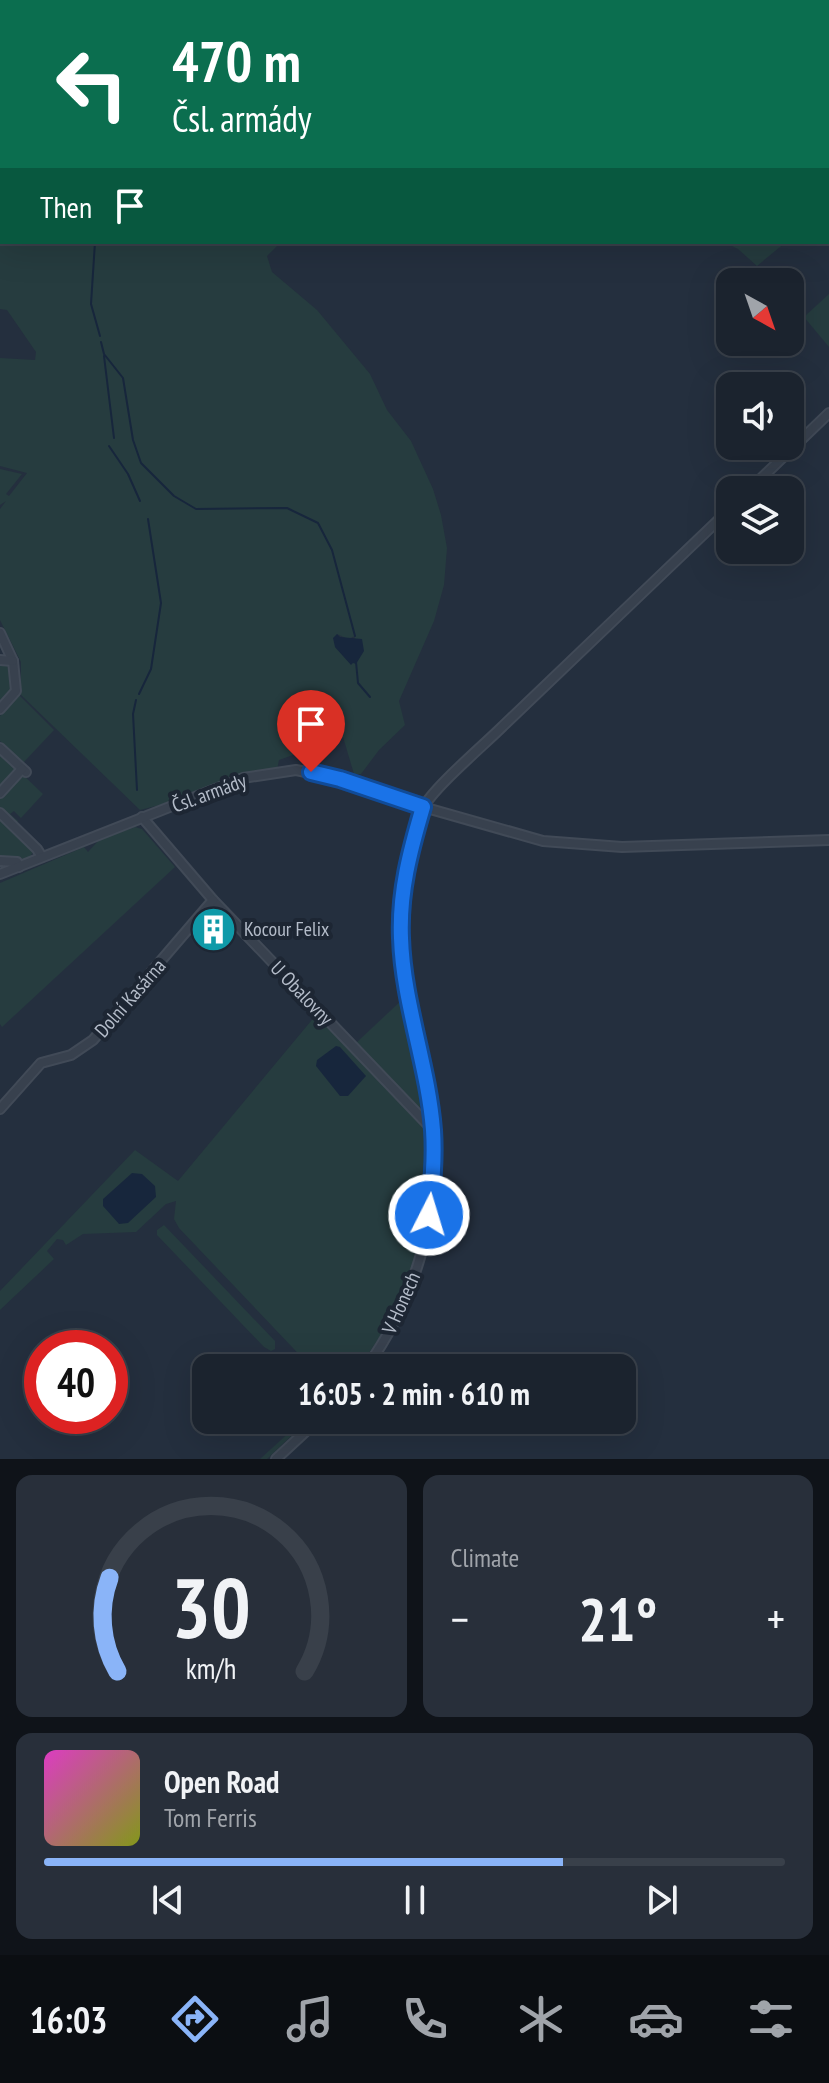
<!DOCTYPE html>
<html lang="en">
<head>
<meta charset="utf-8">
<style>
  body { margin:0; font-family:"PT Sans Narrow",sans-serif; background:#282f3a; color:#f1f3f6; height:100vh; display:flex; flex-direction:column; font-size:30px; white-space:nowrap }
  * { box-sizing:border-box; margin:0 }
  p { font-size:26px; color:#a0a4aa }
  .icon { flex:none; width:44px; height:44px; fill:none; stroke:currentColor; stroke-width:2; stroke-linecap:round; stroke-linejoin:round }
  .map { position:relative; height:1459px; overflow:hidden }
  .details { display:flex; flex-direction:column; gap:16px; padding:16px; background:#0f1319; flex:1 }
  .details>* { flex:none }
  .banner { position:absolute; left:0px; top:0px; width:830px; height:244px; box-shadow:0 8px 32px #0002,0 0 0 2px #39404a; background:#0b6e4f; color:#fff; overflow:hidden }
  .needle { width:52px; rotate:140deg }
  .controls { position:absolute; left:716px; top:268px; display:grid; gap:16px }
  .controls a { display:grid; place-items:center; width:88px; height:88px; border-radius:16px; background:#1b232e; box-shadow:0 8px 32px #0002,0 0 0 2px #39404a; font-size:40px }
  .speed { position:absolute; left:24px; top:1330px; display:flex; gap:16px; font-size:40px; font-weight:700; text-align:center }
  .speed>* { display:grid; place-content:center; width:104px; height:104px; border-radius:50%; background:#1b232e; box-shadow:0 8px 32px #0002,0 0 0 2px #39404a; line-height:1 }
  .speed .limit { border:12px solid #d22; background:#fff; color:#111 }
  .pin { position:absolute; display:grid; place-items:center; width:68px; height:68px; color:#fff; margin:-82px -34px; border-radius:50% 50% 50% 0; rotate:-45deg; box-shadow:0 0 8px #0007 }
  .pin .icon { rotate:45deg }
  .me { position:absolute; width:88px; margin:-44px; rotate:5deg; stroke-linejoin:round; filter:drop-shadow(0 0 6px #0008) }
  .turn { display:flex; align-items:center; gap:28px; height:168px; padding:0 40px; font-size:36px }
  .turn .icon { width:104px; height:104px; stroke-width:2.5 }
  .turn b { display:block; font-size:56px; line-height:68px }
  .then { display:flex; align-items:center; height:76px; padding:0 40px; background:#0003; gap:16px; font-size:30px }
  .big { font-size:60px; font-weight:700; line-height:1.1 }
  .details .widget { flex:1; display:flex; flex-direction:column; justify-content:center; gap:12px; min-width:0; padding:0 28px; border-radius:16px; background:#282f3a }
  .details .dial { align-items:center; gap:0 }
  .dial svg { height:208px; overflow:visible; fill:none; stroke:#39404a; stroke-width:7; stroke-linecap:round; text-anchor:middle }
  .dial text { fill:#f1f3f6; stroke:none }
  .song { display:flex; align-items:center; gap:24px }
  .cover { width:96px; height:96px; border-radius:12px; background:linear-gradient(135deg,hsl(310 70% 55%),hsl(70 70% 35%)) }
  .played { height:8px; border-radius:4px; background:linear-gradient(90deg,#8ab4f8 70%,#39404a 70%) }
  .keys { display:flex; justify-content:space-around; direction:ltr }
  .heat { display:flex; justify-content:space-between; align-items:center; font-size:44px; direction:ltr }
  .details .tiles { flex:1; display:grid; gap:16px; grid-template-columns:1fr 1fr }
  .widget:last-child { grid-column:span 2 }
  .trip { position:absolute; left:192px; top:1354px; width:444px; height:80px; border-radius:16px; background:#1b232e; box-shadow:0 8px 32px #0002,0 0 0 2px #39404a; font-weight:700; line-height:80px; text-align:center }
  .tab-bar { display:flex; height:128px; justify-content:space-around; align-items:center; background:#0b0e12; color:#a0a4aa }
  .tab-bar .icon { width:56px; height:56px }
  .tab-bar .on { color:#8ab4f8 }
  .tab-bar b { font-size:36px; color:#f1f3f6 }
  .map>svg:first-child { display:block }
</style>
</head>
<body>
<div class="map">
<svg width="829" height="1459" viewBox="0 0 829 1459">
  <rect width="100%" height="100%" fill="#242f3e"/>
  <g fill="#263c3f" fill-rule="evenodd">
    <path d="M 455,0 L 601,0 L 603,2 L 453,2 Z"/>
    <path d="M 0,202 L 2,202 L 2,242 L 281,242 L 267,256 L 272,272 L 317,310 L 370,374 L 387,410 L 411,441 L 433,489 L 441,515 L 447,548 L 444,585 L 434,621 L 399,701 L 405,725 L 379,750 L 361,774 L 354,774 L 343,737 L 279,760 L 277,770 L 235,775 L 160,805 L 140,810 L 21,695 L 21,662 L 0,620 L 0,509 L 6,501 L 0,505 L 0,469 L 22,474 L 6,494 L 9,496 L 27,473 L 0,466 L 0,358 L 35,360 L 36,352 L 7,310 L 0,309 ZM 337,634 L 348,639 L 355,636 L 351,664 L 335,647 Z"/>
    <path d="M 724,242 L 786,242 L 757,266 L 738,249 Z"/>
    <path d="M 829,294 L 829,347 L 804,317 Z"/>
    <path d="M 0,663 L 7,664 L 12,690 L 0,703 Z"/>
    <path d="M 19,695 L 54,730 L 23,763 L 0,741 L 0,716 Z"/>
    <path d="M 0,753 L 17,769 L 0,787 Z"/>
    <path d="M 22,774 L 43,794 L 21,818 L 14,811 L 10,814 L 18,821 L 16,823 L 0,808 L 0,798 Z"/>
    <path d="M 0,818 L 34,850 L 29,859 L 0,858 Z"/>
    <path d="M 135,827 L 142,829 L 175,867 L 2,1027 L 0,1024 L 0,883 L 84,847 L 88,852 L 99,840 Z"/>
    <path d="M 404,998 L 425,1105 L 417,1108 L 356,1043 Z"/>
    <path d="M 316,1015 L 429,1133 C 428,1158 430,1184 426,1208 C 418,1264 394,1325 357,1368 L 312,1368 L 179,1228 L 174,1219 L 176,1201 L 166,1204 L 136,1232 L 83,1234 L 66,1245 L 63,1240 L 57,1239 L 47,1251 L 54,1259 L 0,1310 L 0,1291 L 135,1150 L 178,1181 Z"/>
    <path d="M 164,1225 L 275,1341 L 275,1349 L 271,1351 L 264,1347 L 157,1235 L 157,1230 Z"/>
    <path d="M 303,1420 L 308,1420 L 267,1459 L 260,1459 Z"/>
  </g>
  <g fill="#17263c">
    <path d="M 266,0 L 390,0 L 264,2 Z"/>
    <path d="M 337,634 L 340,637 L 362,639 L 364,651 L 356,664 L 353,663 L 351,665 L 335,647 L 333,638 Z"/>
    <path d="M 336,1046 L 340,1047 L 366,1076 L 348,1096 L 340,1096 L 316,1066 L 317,1060 Z"/>
    <path d="M 132,1173 L 142,1174 L 155,1186 L 156,1197 L 128,1223 L 119,1224 L 103,1206 L 103,1199 Z"/>
  </g>
  <g fill="none" stroke-linecap="round" stroke-linejoin="round">
    <g stroke="#17263c" stroke-width="2">
      <path d="M 95,242 L 91,304 L 100,336"/>
      <path d="M 101,342 L 104,354 L 123,378 L 133,440 L 141,463 L 174,496 L 196,509 L 287,508 L 318,523 L 332,550 L 355,636"/>
      <path d="M 104,356 L 114,438"/>
      <path d="M 109,446 L 128,474 L 140,501"/>
      <path d="M 356,662 L 358,683 L 370,697"/>
      <path d="M 139,694 L 151,669 L 161,603 L 148,519"/>
      <path d="M 136,700 L 133,714 L 137,790"/>
    </g>
    <defs>
      <g id="minor">
        <path d="M 115,2 L 118,2"/>
        <path d="M 0,11 L 2,11"/>
        <path d="M 0,17 L 2,17"/>
        <path d="M 0,198 L 2,198"/>
        <path d="M 749,490 L 829,413"/>
        <path d="M 0,633 L 13,661 L 16,691 L 0,709"/>
        <path d="M 0,660 L 13,661"/>
        <path d="M 0,748 L 26,772"/>
        <path d="M 0,793 L 22,769"/>
        <path d="M 0,813 L 37,849 L 42,857"/>
        <path d="M 142,817 L 213,900 L 433,1130"/>
        <path d="M 0,861 L 17,862 L 19,867"/>
        <path d="M 0,874 L 243,778 L 296,770 L 340,779 L 423,807 L 543,841 L 622,847 L 829,840"/>
        <path d="M 0,1109 L 41,1063 L 71,1055 L 93,1040 L 213,900"/>
        <path d="M 366,1368 C 415,1300 441,1213 433,1129 C 423,1024 382,951 413,843 C 416,832 418,818 423,808 C 433,788 485,744 503,726 C 579,654 654,581 730,509"/>
        <path d="M 276,1459 L 318,1420"/>
      </g>
    </defs>
    <use href="#minor" stroke="#414a57" stroke-width="12"/>
    <use href="#minor" stroke="#38414e" stroke-width="8"/>
  </g>
  <g fill="none" stroke-linecap="round" stroke-linejoin="round">
    <defs>
      <path id="route" d="M 311,772 L 340,779 L 423,807 C 410,851 399,892 401,938 C 403,1003 428,1065 433,1130 C 435,1159 432,1187 429,1215"/>
    </defs>
    <use href="#route" stroke="#114b97" stroke-width="20"/>
    <use href="#route" stroke="#1a73e8" stroke-width="14"/>
  </g>
  <defs>
    <symbol id="building-disc" viewBox="-11 -11 22 22"><circle r="9.5" fill="#0f9aa8" stroke="#1d2633"/><path d="M-4-6H4V6H1V3H-1V6H-4ZM-2.5-4.3h1.7v1.8h-1.7ZM.8-4.3h1.7v1.8H.8ZM-2.5-1h1.7V.8h-1.7ZM.8-1h1.7V.8H.8Z" fill="#fff"/></symbol>
  </defs>
  <g fill-rule="evenodd">
    <use href="#building-disc" x="188" y="904" width="51" height="51"/>
  </g>
  <g text-anchor="middle" stroke-width="8" stroke-linejoin="round" paint-order="stroke">
    <g font-size="20" fill="#b4bcc9" stroke="#1d2633">
      <text transform="translate(209 793) rotate(-20)" y="7">Čsl. armády</text>
      <text transform="translate(302 993) rotate(46)" y="7">U Obalovny</text>
      <text transform="translate(130 998) rotate(-49)" y="7">Dolní Kasárna</text>
      <text transform="translate(401 1303) rotate(-66)" y="7">V Honech</text>
    </g>
    <g font-size="20" fill="#b4bcc9" stroke="#1d2633" text-anchor="start">
      <text x="244" y="936">Kocour Felix</text>
    </g>
  </g>
</svg>
<div class="controls">
<a><svg class="needle" viewBox="-14 -14 28 28"><path d="M0-13l5 13h-10z" fill="#e53935"/><path d="M0 13l5-13h-10z" fill="#a0a4aa"/></svg></a>
<a><svg class="icon" aria-label="sound" viewBox="0 0 24 24"><path d="M4 9h4l5-4v14l-5-4H4zM17 9q2 3 0 6"/></svg></a>
<a><svg class="icon" aria-label="layers" viewBox="0 0 24 24"><path d="M12 4l9 5-9 5-9-5zM3 14l9 5 9-5"/></svg></a>
</div>
<div class="speed"><div class="limit">40</div></div>
<div class="pin" style="left:311px;top:772px;background:#d93025"><svg class="icon" aria-label="arrive" viewBox="0 0 24 24"><path d="M6 21V4h12l-3 4 3 4H6"/></svg></div>
<svg class="me" style="left:429px;top:1215px" viewBox="-20 -20 40 40"><circle r="17" fill="#1a73e8" stroke="#fff" stroke-width="3"/><path d="M0-11L8 9 0 5-8 9z" fill="#fff"/></svg>
<div class="trip">16:05 · 2 min · 610 m</div>
<div class="banner">
<div class="turn"><svg class="icon" aria-label="left" viewBox="0 0 24 24"><path d="M17 20v-9H6M10 6l-5 5 5 5"/></svg><div><b>470 m</b>Čsl. armády</div></div>
<div class="then">Then<svg class="icon" aria-label="arrive" viewBox="0 0 24 24"><path d="M6 21V4h12l-3 4 3 4H6"/></svg></div>
</div>
</div>
<section class="details">
<div class="tiles">
<div class="widget dial"><svg viewBox="0 0 100 80">
<path d="M14 69A42 42 0 1 1 86 69"/>
<path d="M14 69A42 42 0 0 1 11 33" stroke="#8ab4f8"/>
<text x="50" y="56" font-size="32" font-weight="700">30</text>
<text x="50" y="72" font-size="11">km/h</text>
</svg></div>
<div class="widget"><p>Climate</p>
<div class="heat"><a>−</a><b class="big">21°</b><a>+</a></div>
</div>
<div class="widget">
<div class="song"><i class="cover"></i><div><b>Open Road</b><p>Tom Ferris</p></div></div>
<div class="played"></div>
<div class="keys"><svg class="icon" aria-label="previous" viewBox="0 0 24 24"><path d="M18 5L8 12l10 7zM5 5v14"/></svg><svg class="icon" aria-label="pause" viewBox="0 0 24 24"><path d="M8 5v14M16 5v14"/></svg><svg class="icon" aria-label="next" viewBox="0 0 24 24"><path d="M6 5l10 7-10 7zM19 5v14"/></svg></div>
</div>
</div>
</section>
<nav class="tab-bar">
<b>16:03</b>
<svg class="icon on" aria-label="directions" viewBox="0 0 24 24"><path d="M12 3l9 9-9 9-9-9zM9 14v-3h6M13 9l2 2-2 2"/></svg>
<svg class="icon" aria-label="music" viewBox="0 0 24 24"><path d="M9 18V5l10-2v13"/><circle cx="6" cy="18" r="3"/><circle cx="16" cy="16" r="3"/></svg>
<svg class="icon" aria-label="phone" viewBox="0 0 24 24"><path d="M5 4h4l2 5-3 2q2 4 5 5l2-3 5 2v4C11 20 4 13 5 4z"/></svg>
<svg class="icon" aria-label="climate" viewBox="0 0 24 24"><path d="M12 3v18M4 7l16 10M4 17L20 7"/></svg>
<svg class="icon" aria-label="car" viewBox="0 0 24 24"><path d="M5 17H2v-5l4-1 3-4h7l3 4 3 1v5h-3M9 17h6M6 11h13"/><circle cx="7" cy="17" r="2"/><circle cx="17" cy="17" r="2"/></svg>
<svg class="icon" aria-label="filters" viewBox="0 0 24 24"><path d="M4 7h16M4 17h16"/><circle cx="9" cy="7" r="2"/><circle cx="15" cy="17" r="2"/></svg>
</nav>
</body>
</html>
